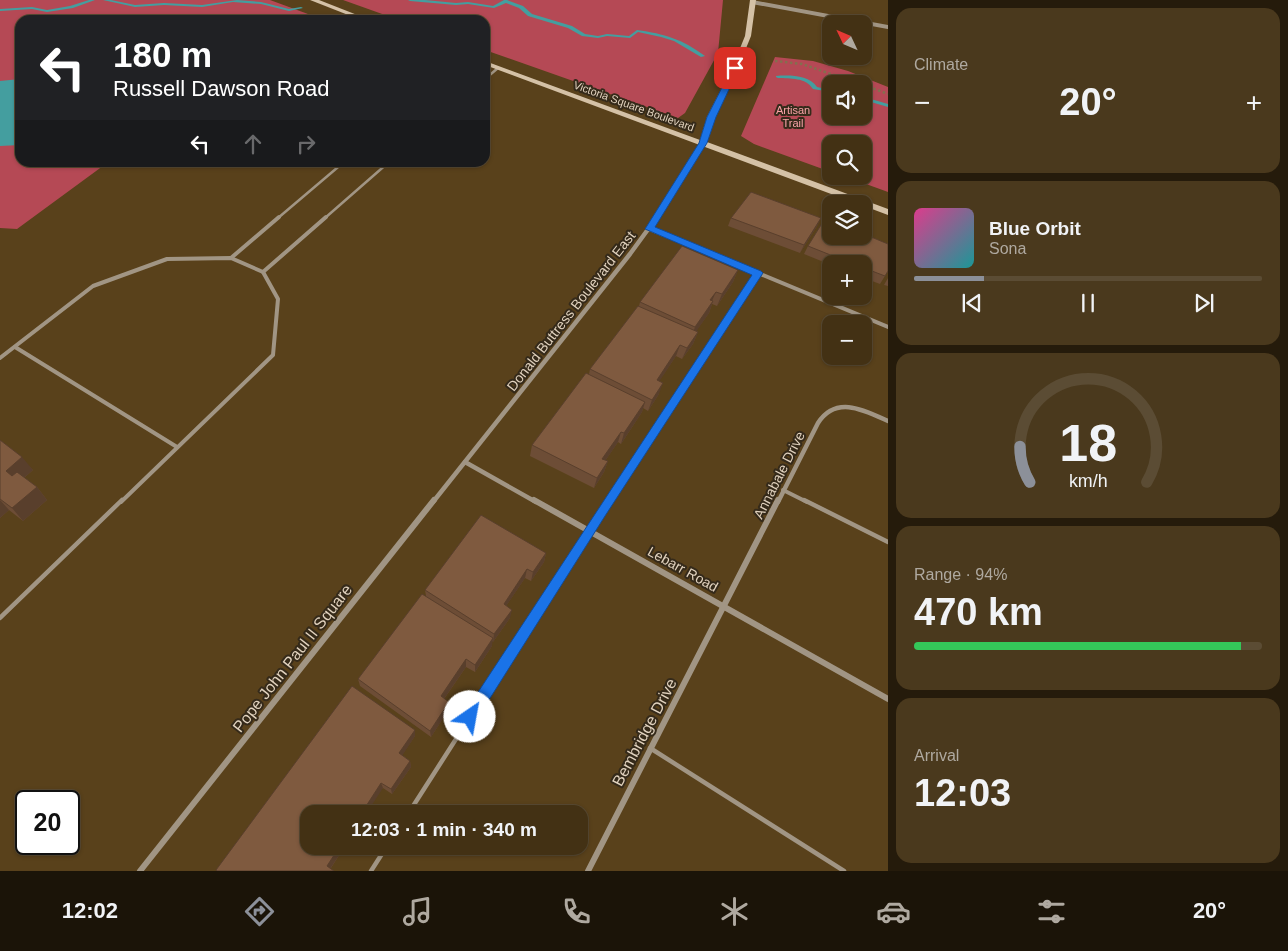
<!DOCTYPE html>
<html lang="en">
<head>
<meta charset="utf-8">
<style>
  body { margin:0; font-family:Arial,sans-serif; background:#4a391d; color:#f1f3f6; height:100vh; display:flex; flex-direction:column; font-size:19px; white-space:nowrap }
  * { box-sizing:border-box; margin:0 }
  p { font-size:16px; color:#afa9a0 }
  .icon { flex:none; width:28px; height:28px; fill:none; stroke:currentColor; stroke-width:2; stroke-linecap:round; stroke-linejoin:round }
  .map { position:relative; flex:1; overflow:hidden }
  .panel { display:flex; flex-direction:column; gap:8px; padding:8px; background:#251b0b; width:400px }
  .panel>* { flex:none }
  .guide { position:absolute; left:15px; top:15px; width:475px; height:152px; border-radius:15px; box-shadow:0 1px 4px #0004,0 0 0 1px #5b4c34; background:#202124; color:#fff; overflow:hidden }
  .needle { width:32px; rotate:314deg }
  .buttons { position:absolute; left:822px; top:15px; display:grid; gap:10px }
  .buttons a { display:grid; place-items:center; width:50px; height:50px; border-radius:10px; background:#433114; box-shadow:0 1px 4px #0004,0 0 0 1px #5b4c34; font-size:25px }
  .speed { position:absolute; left:15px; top:790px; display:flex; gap:10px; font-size:25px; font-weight:700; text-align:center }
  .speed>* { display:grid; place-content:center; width:65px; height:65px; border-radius:50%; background:#433114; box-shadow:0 1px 4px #0004,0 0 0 1px #5b4c34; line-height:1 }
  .speed .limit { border:2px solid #111; border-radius:8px; background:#fff; color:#111 }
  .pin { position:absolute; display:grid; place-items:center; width:42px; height:42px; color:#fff; margin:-21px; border-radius:10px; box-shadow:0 2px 8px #0006 }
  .me { position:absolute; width:55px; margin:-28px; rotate:33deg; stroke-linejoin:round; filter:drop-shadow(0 0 4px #0008) }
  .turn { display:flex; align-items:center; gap:18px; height:105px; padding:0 15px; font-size:22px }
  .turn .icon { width:65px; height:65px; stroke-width:2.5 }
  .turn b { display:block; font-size:35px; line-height:42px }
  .lanes { display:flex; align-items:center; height:48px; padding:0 15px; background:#0003; justify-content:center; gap:25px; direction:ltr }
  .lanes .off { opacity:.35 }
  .big { font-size:38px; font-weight:800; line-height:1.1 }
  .panel .tile { flex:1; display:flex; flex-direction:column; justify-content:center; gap:8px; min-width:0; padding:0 18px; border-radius:15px; background:#4a391d }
  .panel .dial { align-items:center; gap:0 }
  .dial svg { height:130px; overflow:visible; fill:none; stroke:#5b4c34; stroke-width:7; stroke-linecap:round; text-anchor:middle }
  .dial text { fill:#f1f3f6; stroke:none }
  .song { display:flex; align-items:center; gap:15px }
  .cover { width:60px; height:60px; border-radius:8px; background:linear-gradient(135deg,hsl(330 70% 55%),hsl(180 70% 35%)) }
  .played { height:5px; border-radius:2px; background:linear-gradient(90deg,#8c9099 20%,#5b4c34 20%) }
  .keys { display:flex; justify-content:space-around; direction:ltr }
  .heat { display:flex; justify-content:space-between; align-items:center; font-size:28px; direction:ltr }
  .charge { height:8px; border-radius:4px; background:linear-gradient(90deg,#34c759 94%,#5b4c34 0) }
  .trip { position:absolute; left:300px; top:805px; width:288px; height:50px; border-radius:15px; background:#433114; box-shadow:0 1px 4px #0004,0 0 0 1px #5b4c34; font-weight:800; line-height:50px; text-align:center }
  .menu { display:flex; height:80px; justify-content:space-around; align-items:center; background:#1b1408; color:#afa9a0 }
  .menu .icon { width:35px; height:35px }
  .menu .active { color:#8c9099 }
  .menu b { font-size:22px; color:#f1f3f6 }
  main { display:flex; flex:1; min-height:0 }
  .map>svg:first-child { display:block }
</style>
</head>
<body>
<main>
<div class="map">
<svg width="888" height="871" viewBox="0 0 888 871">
  <rect width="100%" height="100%" fill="#59411b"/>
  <g fill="#b54955" fill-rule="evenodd">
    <path d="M 0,0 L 270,0 L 308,14 L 300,20 L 20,20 L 20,162 L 107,163 L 17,229 L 0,228 Z"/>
    <path d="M 343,0 L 723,0 L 718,53 L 685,113 L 678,118 L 485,50 L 485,20 L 399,20 Z"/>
    <path d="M 775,57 L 813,61 L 848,71 L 888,87 L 888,192 L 844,176 L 864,176 L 864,144 L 831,144 L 831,172 L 754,144 L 741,136 ZM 831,84 L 864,84 L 864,116 L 831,116 Z"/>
  </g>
  <path fill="#449e9f" d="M 20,79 L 20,145 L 0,146 L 0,81 Z"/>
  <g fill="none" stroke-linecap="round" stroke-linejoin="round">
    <g fill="#449e9f" fill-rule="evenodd">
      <path d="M 89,0 L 95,0 L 73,8 L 47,12 L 32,9 L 0,11 L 0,9 L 32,7 L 47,10 L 70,6 Z"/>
      <path d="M 103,0 L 111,0 L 135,5 L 164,3 L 202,5 L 237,0 L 261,2 L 289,9 L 301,7 L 303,8 L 289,11 L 261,4 L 233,2 L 202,7 L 164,5 L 135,7 Z"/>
      <path d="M 408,0 L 425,0 L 456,3 L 468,2 L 493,6 L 504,0 L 507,0 L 523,6 L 532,14 L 572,26 L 585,34 L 598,36 L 607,34 L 629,36 L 637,30 C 665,34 682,39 705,56 L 701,57 L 674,41 L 661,37 L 638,32 L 630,38 L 607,36 L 598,38 L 582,36 L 568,28 L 528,16 L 519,8 L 506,3 L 494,8 L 468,4 L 456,5 L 410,1 Z"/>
      <path d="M 776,76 C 790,75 809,75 817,87 L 831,90 L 831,92 L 813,89 C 805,77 791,79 778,78 L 776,77 Z"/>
      <path d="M 864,97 L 888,104 L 888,107 L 864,100 Z"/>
    </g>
    <g stroke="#846f4e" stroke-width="2.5" stroke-dasharray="2.5 2.5" stroke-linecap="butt">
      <path d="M 775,61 L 802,64 L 860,84"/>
      <path d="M 864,85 L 888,94"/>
    </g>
    <g stroke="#a19584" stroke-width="2.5">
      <path d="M 485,79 L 498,68"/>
      <path d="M 278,218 L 344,162"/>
      <path d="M 325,218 L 389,162"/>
    </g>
    <g stroke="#a19584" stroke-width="4">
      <path d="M 649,229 L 758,273"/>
      <path d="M 231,258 L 279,217"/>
      <path d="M 263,272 L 326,217"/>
      <path d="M 15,347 L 177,447"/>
      <path d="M 0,358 L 93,286 L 167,259 L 231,258 L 263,272 L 278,299 L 273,355 L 121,502"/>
      <path d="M 783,490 L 807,502"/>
      <path d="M 608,502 L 758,273 L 888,327"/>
    </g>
    <g stroke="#a19584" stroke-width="4.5">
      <path d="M 804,500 L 888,542"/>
      <path d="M 0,618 L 122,500"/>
      <path d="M 650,748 L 844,871"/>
      <path d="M 408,814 L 609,500"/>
      <path d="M 371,871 L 387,846"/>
    </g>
    <g stroke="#a19584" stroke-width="4">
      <path d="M 752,2 L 888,27"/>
      <path d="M 656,218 L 703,143"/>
    </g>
    <g stroke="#a19584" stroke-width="4.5">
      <path d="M 465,462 L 536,502"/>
      <path d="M 433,502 L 630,254 L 657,217"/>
      <path d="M 778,502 L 818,423 C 836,395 864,410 888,421"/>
    </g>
    <g stroke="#a19584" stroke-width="6">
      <path d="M 534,500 L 888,699"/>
      <path d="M 140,871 L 434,500"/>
      <path d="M 588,871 L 778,500"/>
    </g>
    <g fill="#d4c1a6" fill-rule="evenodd">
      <path d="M 310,0 L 319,0 L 370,20 L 361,20 Z"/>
      <path d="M 750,0 L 756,0 L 751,36 L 738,68 L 715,117 L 707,142 L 888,209 L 888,215 L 864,206 L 864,204 L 858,204 L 485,65 L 485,61 L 700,140 L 707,117 L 732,68 L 745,36 Z"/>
    </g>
  </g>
  <g fill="#6d4d36">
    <path d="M 731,218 L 821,218 L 817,226 L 800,253 L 728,226 Z"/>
    <path d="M 824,220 L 831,222 L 831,236 L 864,236 L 864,234 L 888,244 L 888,271 L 880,284 L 864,278 L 864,264 L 831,264 L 831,265 L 804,254 L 808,246 Z"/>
    <path d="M 738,270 L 733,282 L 717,306 L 712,304 L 709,313 L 696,331 L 698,332 L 693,344 L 682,359 L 676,356 L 659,381 L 659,394 L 648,411 L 643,408 L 642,412 L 621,444 L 618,442 L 605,461 L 608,461 L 604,472 L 594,488 L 530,456 L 532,445 L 589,374 L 590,369 L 639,306 L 640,302 Z"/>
    <path d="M 888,278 L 888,286 L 884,285 Z"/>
    <path d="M 0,440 L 33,470 L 24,478 L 37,487 L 47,500 L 23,521 L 9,510 L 0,518 Z"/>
    <path d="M 546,553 L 544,562 L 531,581 L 525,578 L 506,606 L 510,618 L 493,642 L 492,641 L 492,646 L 475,672 L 466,667 L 444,699 L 449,709 L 431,737 L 360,686 L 358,679 L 426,596 L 425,590 Z"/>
    <path d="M 415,730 L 415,736 L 402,755 L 410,761 L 411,767 L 392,794 L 383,788 L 309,846 L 345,846 L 331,868 L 217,871 Z"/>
  </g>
  <g fill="#593f2c">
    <path d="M 821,218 L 817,226 L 800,253 L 804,245 Z"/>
    <path d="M 738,270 L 733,282 L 717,306 L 722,294 Z"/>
    <path d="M 716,292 L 711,303 L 710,300 Z"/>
    <path d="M 713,301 L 709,313 L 691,339 L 695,327 Z"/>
    <path d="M 698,332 L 693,344 L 682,359 L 687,348 Z"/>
    <path d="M 680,345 L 676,356 L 653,391 L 657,380 Z"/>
    <path d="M 663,383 L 659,394 L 648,411 L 652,400 Z"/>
    <path d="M 645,402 L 642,412 L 621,444 L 624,433 Z"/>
    <path d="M 621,432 L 618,442 L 599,470 L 602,459 Z"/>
    <path d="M 22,457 L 33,470 L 17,484 L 6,471 Z"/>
    <path d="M 608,461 L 604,472 L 594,488 L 597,478 Z"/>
    <path d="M 37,487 L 47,500 L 23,521 L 12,508 Z"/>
    <path d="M 0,500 L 9,510 L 0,518 Z"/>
    <path d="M 546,553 L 544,562 L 531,581 L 533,572 Z"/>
    <path d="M 527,569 L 525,578 L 502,612 L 504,604 Z"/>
    <path d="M 512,610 L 510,618 L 493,642 L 494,634 Z"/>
    <path d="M 493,638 L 492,646 L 475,672 L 475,665 Z"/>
    <path d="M 466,659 L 466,667 L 441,703 L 441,696 Z"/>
    <path d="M 449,702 L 449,709 L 431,737 L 430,731 Z"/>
    <path d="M 415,730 L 415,736 L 400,759 L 399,753 Z"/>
    <path d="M 410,761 L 411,767 L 392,794 L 391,789 Z"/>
    <path d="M 381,783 L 383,788 L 366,814 L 361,814 Z"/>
    <path d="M 340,846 L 345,846 L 330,869 L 327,866 Z"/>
  </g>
  <g fill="#7f5a3f" stroke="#593f2c">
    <path d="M 751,192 L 821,218 L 804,245 L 731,218 Z"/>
    <path d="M 824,220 L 831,222 L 831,236 L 864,236 L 864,234 L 888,244 L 888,271 L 885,276 L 864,268 L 864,264 L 853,264 L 808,246 Z"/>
    <path d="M 682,246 L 738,270 L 722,294 L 716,292 L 710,300 L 713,301 L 695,327 L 640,302 Z"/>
    <path d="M 638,306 L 698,332 L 687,348 L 680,345 L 657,380 L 663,383 L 652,400 L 590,369 Z"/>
    <path d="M 586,373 L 645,402 L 624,433 L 621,432 L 602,459 L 608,461 L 597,478 L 532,445 Z"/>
    <path d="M 0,440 L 22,457 L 6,471 L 12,476 L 17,472 L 37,487 L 12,508 L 0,499 Z"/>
    <path d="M 481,515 L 546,553 L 533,572 L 527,569 L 504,604 L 512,610 L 494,634 L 425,590 Z"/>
    <path d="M 422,594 L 493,638 L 475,665 L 466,659 L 441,696 L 449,702 L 430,731 L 358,679 Z"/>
    <path d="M 352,686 L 415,730 L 399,753 L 410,761 L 391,789 L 381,783 L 361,814 L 309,814 L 309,846 L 340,846 L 327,866 L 334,871 L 217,871 L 216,870 Z"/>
  </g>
  <path fill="#1a73e8" stroke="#114b97" d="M 733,66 L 739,68 L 716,117 L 707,143 L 655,227 L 761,271 L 763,273 L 605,516 L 475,722 L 470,724 L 465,722 L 463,717 L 465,712 L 752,275 L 645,229 L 699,143 L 707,117 Z"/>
  <g text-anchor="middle" stroke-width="4" stroke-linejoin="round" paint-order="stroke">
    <g font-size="11" fill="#e1d2be" stroke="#352a1a">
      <text transform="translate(634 106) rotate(20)" y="4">Victoria Square Boulevard</text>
    </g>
    <g font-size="11" fill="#f9a2a7" stroke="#352a1a">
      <text x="793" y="114">Artisan<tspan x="793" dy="13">Trail</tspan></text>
    </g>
    <g font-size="14" fill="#e1d2be" stroke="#352a1a">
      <text transform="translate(571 311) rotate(-52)" y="5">Donald Buttress Boulevard East</text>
      <text transform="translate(779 475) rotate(-63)" y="5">Annabale Drive</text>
      <text transform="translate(683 569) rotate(29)" y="5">Lebarr Road</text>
    </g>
    <g font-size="16" fill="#e1d2be" stroke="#352a1a">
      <text transform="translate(292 658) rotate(-52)" y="6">Pope John Paul II Square</text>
      <text transform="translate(644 732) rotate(-62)" y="6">Bembridge Drive</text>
    </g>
  </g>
</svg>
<div class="buttons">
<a><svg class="needle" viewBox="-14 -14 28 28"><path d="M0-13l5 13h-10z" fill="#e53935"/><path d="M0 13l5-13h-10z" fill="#afa9a0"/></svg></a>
<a><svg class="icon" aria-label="sound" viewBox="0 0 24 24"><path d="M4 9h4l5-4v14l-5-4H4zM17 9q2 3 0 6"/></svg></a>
<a><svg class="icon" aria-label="search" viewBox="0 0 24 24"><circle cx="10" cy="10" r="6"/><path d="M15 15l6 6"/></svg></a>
<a><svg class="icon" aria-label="layers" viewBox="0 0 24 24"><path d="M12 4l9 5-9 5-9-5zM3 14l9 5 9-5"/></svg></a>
<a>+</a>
<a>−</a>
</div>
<div class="speed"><div class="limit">20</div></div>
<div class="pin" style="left:735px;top:68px;background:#d93025"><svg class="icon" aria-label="arrive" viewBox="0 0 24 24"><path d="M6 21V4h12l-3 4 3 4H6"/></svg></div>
<svg class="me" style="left:470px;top:717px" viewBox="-20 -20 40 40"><circle r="19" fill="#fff"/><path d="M0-13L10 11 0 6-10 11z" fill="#1a73e8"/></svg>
<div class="trip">12:03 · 1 min · 340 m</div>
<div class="guide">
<div class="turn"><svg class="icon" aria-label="left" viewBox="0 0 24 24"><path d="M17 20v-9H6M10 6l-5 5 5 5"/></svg><div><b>180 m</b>Russell Dawson Road</div></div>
<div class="lanes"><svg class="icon" aria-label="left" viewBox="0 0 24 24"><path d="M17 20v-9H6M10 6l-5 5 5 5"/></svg><svg class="icon off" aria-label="ahead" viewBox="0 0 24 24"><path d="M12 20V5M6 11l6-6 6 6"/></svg><svg class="icon off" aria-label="right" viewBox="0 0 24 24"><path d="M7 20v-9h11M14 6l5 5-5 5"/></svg></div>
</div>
</div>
<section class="panel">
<div class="tile"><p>Climate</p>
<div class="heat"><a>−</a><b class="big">20°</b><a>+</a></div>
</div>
<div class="tile">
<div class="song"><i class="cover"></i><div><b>Blue Orbit</b><p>Sona</p></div></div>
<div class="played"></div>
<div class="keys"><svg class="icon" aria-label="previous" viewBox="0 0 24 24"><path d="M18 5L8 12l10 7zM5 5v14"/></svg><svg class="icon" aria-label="pause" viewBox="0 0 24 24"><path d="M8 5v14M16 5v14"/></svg><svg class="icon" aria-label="next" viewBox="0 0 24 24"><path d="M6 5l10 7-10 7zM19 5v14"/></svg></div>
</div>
<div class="tile dial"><svg viewBox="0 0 100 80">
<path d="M14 69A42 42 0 1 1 86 69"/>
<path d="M14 69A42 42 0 0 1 8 47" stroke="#8c9099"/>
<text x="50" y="56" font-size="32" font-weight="700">18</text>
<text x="50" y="72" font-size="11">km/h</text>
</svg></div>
<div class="tile"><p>Range · 94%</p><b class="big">470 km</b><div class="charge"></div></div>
<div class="tile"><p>Arrival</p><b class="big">12:03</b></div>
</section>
</main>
<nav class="menu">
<b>12:02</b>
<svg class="icon active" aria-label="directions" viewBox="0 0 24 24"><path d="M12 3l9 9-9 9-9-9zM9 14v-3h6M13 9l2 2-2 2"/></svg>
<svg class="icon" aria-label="music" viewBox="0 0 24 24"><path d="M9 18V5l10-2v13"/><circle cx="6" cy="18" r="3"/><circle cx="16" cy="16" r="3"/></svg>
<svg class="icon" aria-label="phone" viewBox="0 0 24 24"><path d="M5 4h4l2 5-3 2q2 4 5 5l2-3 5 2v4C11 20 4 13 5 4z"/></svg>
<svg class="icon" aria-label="climate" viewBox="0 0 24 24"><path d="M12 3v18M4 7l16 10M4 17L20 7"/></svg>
<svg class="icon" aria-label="car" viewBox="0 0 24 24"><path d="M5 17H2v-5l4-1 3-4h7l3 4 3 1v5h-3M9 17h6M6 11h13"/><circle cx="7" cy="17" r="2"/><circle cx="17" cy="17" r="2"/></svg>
<svg class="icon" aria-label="filters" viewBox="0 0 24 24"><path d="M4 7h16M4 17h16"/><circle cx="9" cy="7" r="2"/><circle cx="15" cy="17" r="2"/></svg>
<b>20°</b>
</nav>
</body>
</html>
